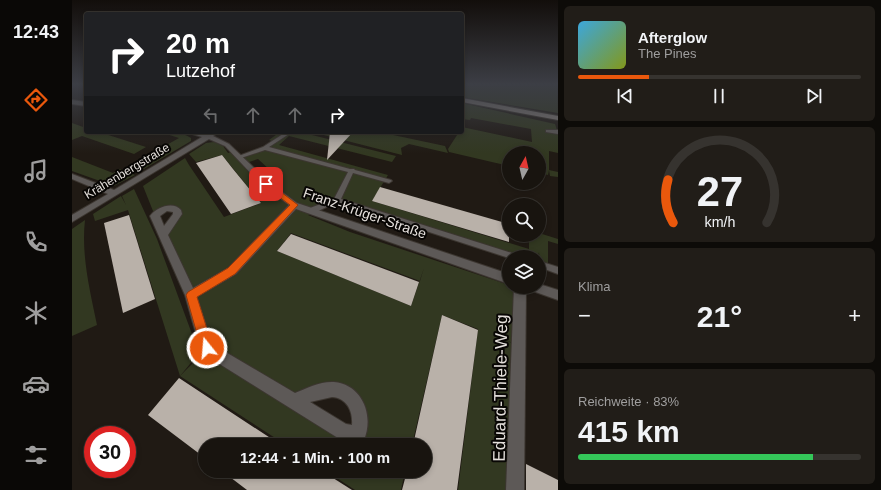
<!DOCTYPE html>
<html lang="de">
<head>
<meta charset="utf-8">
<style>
  body { margin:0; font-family:Helvetica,sans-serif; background:#211d18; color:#f1f3f6; height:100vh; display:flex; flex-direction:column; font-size:15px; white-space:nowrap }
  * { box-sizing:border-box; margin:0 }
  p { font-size:13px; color:#9f9e9e }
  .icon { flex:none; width:22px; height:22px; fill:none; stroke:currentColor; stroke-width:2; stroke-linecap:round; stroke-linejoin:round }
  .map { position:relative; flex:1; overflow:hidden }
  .panel { display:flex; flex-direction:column; gap:6px; padding:6px; background:#0d0b08; width:323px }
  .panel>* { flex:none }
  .guide { position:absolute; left:12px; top:12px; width:380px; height:122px; border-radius:4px; box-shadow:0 2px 6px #0003,0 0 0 1px #36332f; background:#202124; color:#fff; overflow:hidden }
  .needle { width:26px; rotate:8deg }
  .controls { position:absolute; left:430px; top:146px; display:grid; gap:8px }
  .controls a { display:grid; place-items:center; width:44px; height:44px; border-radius:50%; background:#18140f; box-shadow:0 2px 6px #0003,0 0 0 1px #36332f; font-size:20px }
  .speed { position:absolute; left:12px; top:426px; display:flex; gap:8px; font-size:20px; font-weight:700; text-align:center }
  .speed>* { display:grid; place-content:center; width:52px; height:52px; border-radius:50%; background:#18140f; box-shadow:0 2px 6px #0003,0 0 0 1px #36332f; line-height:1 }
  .speed .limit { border:6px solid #d22; background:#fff; color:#111 }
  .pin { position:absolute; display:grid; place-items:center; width:34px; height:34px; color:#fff; margin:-17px; border-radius:8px; box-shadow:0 2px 6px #0006 }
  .me { position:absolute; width:44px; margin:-22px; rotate:343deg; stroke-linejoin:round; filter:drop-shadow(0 0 3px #0008) }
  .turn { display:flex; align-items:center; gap:14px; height:84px; padding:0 16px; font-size:18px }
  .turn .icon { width:52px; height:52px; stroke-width:2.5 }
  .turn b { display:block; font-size:28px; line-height:34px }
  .lanes { display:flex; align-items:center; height:38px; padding:0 16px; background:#0003; justify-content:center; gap:20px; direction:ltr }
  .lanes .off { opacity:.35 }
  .big { font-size:30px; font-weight:700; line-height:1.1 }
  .panel .widget { flex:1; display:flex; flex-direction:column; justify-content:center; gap:6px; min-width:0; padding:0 14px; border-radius:6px; background:#211d18 }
  .panel .dial { align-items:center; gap:0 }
  .dial svg { height:104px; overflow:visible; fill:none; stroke:#36332f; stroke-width:7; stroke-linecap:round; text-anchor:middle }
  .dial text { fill:#f1f3f6; stroke:none }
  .song { display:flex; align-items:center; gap:12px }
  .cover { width:48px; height:48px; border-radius:6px; background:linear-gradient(135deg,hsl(200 70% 55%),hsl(70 70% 35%)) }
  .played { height:4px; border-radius:2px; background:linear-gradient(90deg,#ea580c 25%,#36332f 25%) }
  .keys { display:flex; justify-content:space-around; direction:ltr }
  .heat { display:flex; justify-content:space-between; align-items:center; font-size:22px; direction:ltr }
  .charge { height:6px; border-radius:3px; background:linear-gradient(90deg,#34c759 83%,#36332f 0) }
  .trip { position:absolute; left:126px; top:438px; width:234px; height:40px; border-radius:20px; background:#18140f; box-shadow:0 2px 6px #0003,0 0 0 1px #36332f; font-weight:700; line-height:40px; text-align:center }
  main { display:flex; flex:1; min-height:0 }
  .menu { display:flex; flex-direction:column; width:72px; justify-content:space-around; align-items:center; background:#0a0806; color:#9f9e9e }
  .menu .icon { width:28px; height:28px }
  .menu .active { color:#ea580c }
  .menu b { font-size:18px; color:#f1f3f6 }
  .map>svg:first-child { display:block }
</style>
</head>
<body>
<main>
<nav class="menu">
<b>12:43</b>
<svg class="icon active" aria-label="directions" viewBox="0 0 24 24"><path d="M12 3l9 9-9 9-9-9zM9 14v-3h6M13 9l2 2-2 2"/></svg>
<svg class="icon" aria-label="music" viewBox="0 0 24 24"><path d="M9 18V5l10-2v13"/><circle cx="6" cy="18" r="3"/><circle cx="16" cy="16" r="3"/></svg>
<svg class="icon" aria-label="phone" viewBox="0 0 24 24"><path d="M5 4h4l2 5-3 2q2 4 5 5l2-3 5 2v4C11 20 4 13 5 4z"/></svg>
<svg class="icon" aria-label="climate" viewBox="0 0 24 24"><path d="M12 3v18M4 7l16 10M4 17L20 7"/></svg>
<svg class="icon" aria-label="car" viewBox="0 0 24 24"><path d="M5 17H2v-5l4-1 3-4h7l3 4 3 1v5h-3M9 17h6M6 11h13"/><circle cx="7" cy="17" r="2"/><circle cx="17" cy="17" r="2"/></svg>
<svg class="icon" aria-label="filters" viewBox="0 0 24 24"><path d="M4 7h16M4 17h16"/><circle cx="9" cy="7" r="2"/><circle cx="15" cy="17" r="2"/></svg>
</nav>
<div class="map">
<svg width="486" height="490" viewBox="0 0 486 490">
  <rect width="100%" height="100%" fill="#201a14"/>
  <g fill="#323821" fill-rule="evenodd">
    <path d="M 390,84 L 485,84 L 486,113 L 390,97 Z"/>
    <path d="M 390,103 L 483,124 L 486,133 L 486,153 L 477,151 L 477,170 L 486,172 L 486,177 L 478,176 L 477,170 L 476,175 L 467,173 L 467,153 L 437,153 L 437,166 L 377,152 L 376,149 L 387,132 L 390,132 L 390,127 L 460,142 L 459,129 L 399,118 L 398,120 L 390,119 Z"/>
    <path d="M 0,123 L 14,128 L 14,132 L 27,132 L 74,147 L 62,154 L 10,136 L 0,140 Z"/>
    <path d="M 88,132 C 99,132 110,132 119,138 L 119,141 L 72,169 L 61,164 L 107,138 Z"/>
    <path d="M 208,132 L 228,132 L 324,156 L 320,162 L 217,136 L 207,145 L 316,175 L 300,201 L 457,249 L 457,235 L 467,235 L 467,233 L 486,239 L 486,244 L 476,241 L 476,267 L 468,264 L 467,252 L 466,257 L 444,257 L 265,200 L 236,215 L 278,232 L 437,285 L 437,287 L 447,289 L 446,344 L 432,340 L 446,345 L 442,490 L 386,490 L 406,329 L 370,315 L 340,445 L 306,445 L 288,434 L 291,422 L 288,408 L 280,396 L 260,388 L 222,395 L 136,348 L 120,296 L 139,284 L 120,295 L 92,234 L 106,214 L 105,210 C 96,206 89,209 83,216 L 71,186 L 113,158 L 117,165 L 152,217 L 189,203 L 150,155 L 124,162 L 117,154 L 134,143 L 142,142 L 151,146 L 156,153 L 162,151 L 203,193 L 198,188 L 211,182 L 186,159 L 174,163 L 168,157 L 193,148 L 202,142 L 197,140 ZM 219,233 L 348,281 L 352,268 L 339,306 L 205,251 Z"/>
    <path d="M 240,132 L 307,132 L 373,146 L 376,153 L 337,144 L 329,148 L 330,155 Z"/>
    <path d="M 0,157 L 41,173 L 48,169 L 63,175 L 42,186 L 0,171 Z"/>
    <path d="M 62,189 L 85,239 L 127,353 L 108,376 L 56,210 L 23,221 L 21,214 L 49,196 L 54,205 L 50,196 Z"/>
    <path d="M 13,220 C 9,255 18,291 25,325 L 0,336 L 0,229 Z"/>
    <path d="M 135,349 L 288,436 L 302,445 L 214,445 L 108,376 Z"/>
    <path d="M 254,471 L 333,471 L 329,490 L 283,490 Z"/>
  </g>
  <g fill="#b9b1a9">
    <path d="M 258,132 L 281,132 L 255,160 Z"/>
    <path d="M 150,155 L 161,169 L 189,203 L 159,214 L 124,163 Z"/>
    <path d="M 308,187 L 437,224 L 437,242 L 300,201 Z"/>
    <path d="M 57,215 L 83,299 L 51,313 L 32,223 Z"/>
    <path d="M 219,234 L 347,282 L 339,306 L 205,251 Z"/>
    <path d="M 370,315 L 406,330 L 385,490 L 330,490 L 335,471 L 353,471 L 353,445 L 341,445 Z"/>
    <path d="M 107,378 L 154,409 L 209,445 L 133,445 L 133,458 L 76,415 Z"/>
    <path d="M 454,464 L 486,480 L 486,490 L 454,490 Z"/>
    <path d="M 150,471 L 250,471 L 280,490 L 175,490 Z"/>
  </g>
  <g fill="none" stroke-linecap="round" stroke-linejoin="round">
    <defs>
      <g id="service">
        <path d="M 474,130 L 486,130 L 486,134 L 474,132 Z"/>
        <path d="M 214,132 L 220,132 L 197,147 L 278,169 L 282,169 L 283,170 L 319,180 L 320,181 L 317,183 L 281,173 L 269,199 L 446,255 L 447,257 L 437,257 L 437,258 L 265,202 L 244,212 L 238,212 L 237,210 L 238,208 L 262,199 L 276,172 L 193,150 L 169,158 L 164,157 L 191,147 Z"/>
        <path d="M 467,261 L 486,267 L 486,274 L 467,267 Z"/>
      </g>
      <g id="minor">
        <path d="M 0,100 L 14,102 L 14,106 L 0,104 Z"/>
        <path d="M 114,132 L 124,132 L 135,135 L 140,132 L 147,132 L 141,136 L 157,144 L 197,182 L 225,203 L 437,274 L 437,284 L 224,209 L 164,274 L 125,297 L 140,344 L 223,393 C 235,388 249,381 262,382 C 291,385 302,416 292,440 L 286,442 L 266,438 L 130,353 L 128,348 L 113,295 L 78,216 C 85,207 101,201 109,210 L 110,214 L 96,235 L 121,288 L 156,268 L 217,205 L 191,186 L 153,146 L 137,139 L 0,222 L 0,215 L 36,194 L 0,179 L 0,174 L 42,190 L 130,137 ZM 95,211 L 101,212 L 101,214 L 92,226 L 88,216 ZM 260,397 C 275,398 281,411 280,425 L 274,424 L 238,402 Z"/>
        <path d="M 467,284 L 486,290 L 486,300 L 458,290 L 456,287 L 467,287 Z"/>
        <path d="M 442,287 L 454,287 L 452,490 L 434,490 Z"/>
      </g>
      <path id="secondary" d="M 390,98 L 486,116 L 486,120 L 390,102 Z"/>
    </defs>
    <use href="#service" stroke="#3c3630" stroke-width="2"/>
    <use href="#minor" stroke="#3c3630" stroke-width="2"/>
    <use href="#secondary" stroke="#3c3630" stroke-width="2"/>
    <use href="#service" fill="#5d5957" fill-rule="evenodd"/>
    <use href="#minor" fill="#5d5957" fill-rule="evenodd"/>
    <use href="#secondary" fill="#837d79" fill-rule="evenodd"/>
  </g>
  <linearGradient id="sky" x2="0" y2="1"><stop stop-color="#120e0b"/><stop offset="0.55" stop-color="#3c3e45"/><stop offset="1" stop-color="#3c3e45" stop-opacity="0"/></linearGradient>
  <rect width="486" height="153" fill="url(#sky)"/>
  <path fill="#ea580c" stroke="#983908" d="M 191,182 L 196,182 L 226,205 L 163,274 L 125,297 L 141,348 L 140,353 L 135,354 L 131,353 L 129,348 L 114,295 L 116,292 L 156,268 L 218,205 L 191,185 Z"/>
  <g text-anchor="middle" stroke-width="4" stroke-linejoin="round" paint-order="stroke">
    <g font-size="12" fill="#e5e0dc" stroke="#080604">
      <text transform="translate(55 171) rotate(-31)" y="4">Krähenbergstraße</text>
    </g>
    <g font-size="14" fill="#e5e0dc" stroke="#080604">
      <text transform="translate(293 213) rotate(19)" y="5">Franz-Krüger-Straße</text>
    </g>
    <g font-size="17" fill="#e5e0dc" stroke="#080604">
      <text transform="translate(428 388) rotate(-89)" y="6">Eduard-Thiele-Weg</text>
    </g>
  </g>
</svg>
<div class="controls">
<a><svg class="needle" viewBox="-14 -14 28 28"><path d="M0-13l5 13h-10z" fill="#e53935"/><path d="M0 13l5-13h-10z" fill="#9f9e9e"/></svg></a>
<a><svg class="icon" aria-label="search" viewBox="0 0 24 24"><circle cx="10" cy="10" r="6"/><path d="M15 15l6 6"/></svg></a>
<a><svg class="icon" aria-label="layers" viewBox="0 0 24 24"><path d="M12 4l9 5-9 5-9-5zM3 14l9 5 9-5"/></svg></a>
</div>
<div class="speed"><div class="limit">30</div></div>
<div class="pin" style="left:194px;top:184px;background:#d93025"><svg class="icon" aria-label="arrive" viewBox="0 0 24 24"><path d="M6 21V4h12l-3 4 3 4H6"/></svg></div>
<svg class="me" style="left:135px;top:348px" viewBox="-20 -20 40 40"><circle r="17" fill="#ea580c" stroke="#fff" stroke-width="3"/><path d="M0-11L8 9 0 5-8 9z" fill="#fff"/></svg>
<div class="trip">12:44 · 1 Min. · 100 m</div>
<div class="guide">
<div class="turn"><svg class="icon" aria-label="right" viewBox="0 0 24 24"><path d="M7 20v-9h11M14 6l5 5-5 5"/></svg><div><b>20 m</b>Lutzehof</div></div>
<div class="lanes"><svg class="icon off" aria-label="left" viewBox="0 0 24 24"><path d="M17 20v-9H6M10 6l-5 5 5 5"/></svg><svg class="icon off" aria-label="ahead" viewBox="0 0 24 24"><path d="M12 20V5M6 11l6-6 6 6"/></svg><svg class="icon off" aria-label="ahead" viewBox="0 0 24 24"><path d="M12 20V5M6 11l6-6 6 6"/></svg><svg class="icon" aria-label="right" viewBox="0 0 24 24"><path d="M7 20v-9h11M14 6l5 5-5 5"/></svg></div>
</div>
</div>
<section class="panel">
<div class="widget">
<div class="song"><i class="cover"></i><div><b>Afterglow</b><p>The Pines</p></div></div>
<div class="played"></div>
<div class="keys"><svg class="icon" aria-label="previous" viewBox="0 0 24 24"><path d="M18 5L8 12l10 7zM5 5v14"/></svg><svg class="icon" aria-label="pause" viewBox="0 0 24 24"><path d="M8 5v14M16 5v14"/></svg><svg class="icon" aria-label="next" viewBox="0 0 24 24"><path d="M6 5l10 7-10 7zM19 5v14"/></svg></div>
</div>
<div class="widget dial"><svg viewBox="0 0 100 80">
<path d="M14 69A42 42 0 1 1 86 69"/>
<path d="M14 69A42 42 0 0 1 10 36" stroke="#ea580c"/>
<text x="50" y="56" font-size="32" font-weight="700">27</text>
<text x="50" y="72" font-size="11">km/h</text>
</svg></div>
<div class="widget"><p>Klima</p>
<div class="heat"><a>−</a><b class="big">21°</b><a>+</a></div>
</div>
<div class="widget"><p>Reichweite · 83%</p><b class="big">415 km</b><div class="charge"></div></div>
</section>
</main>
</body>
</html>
